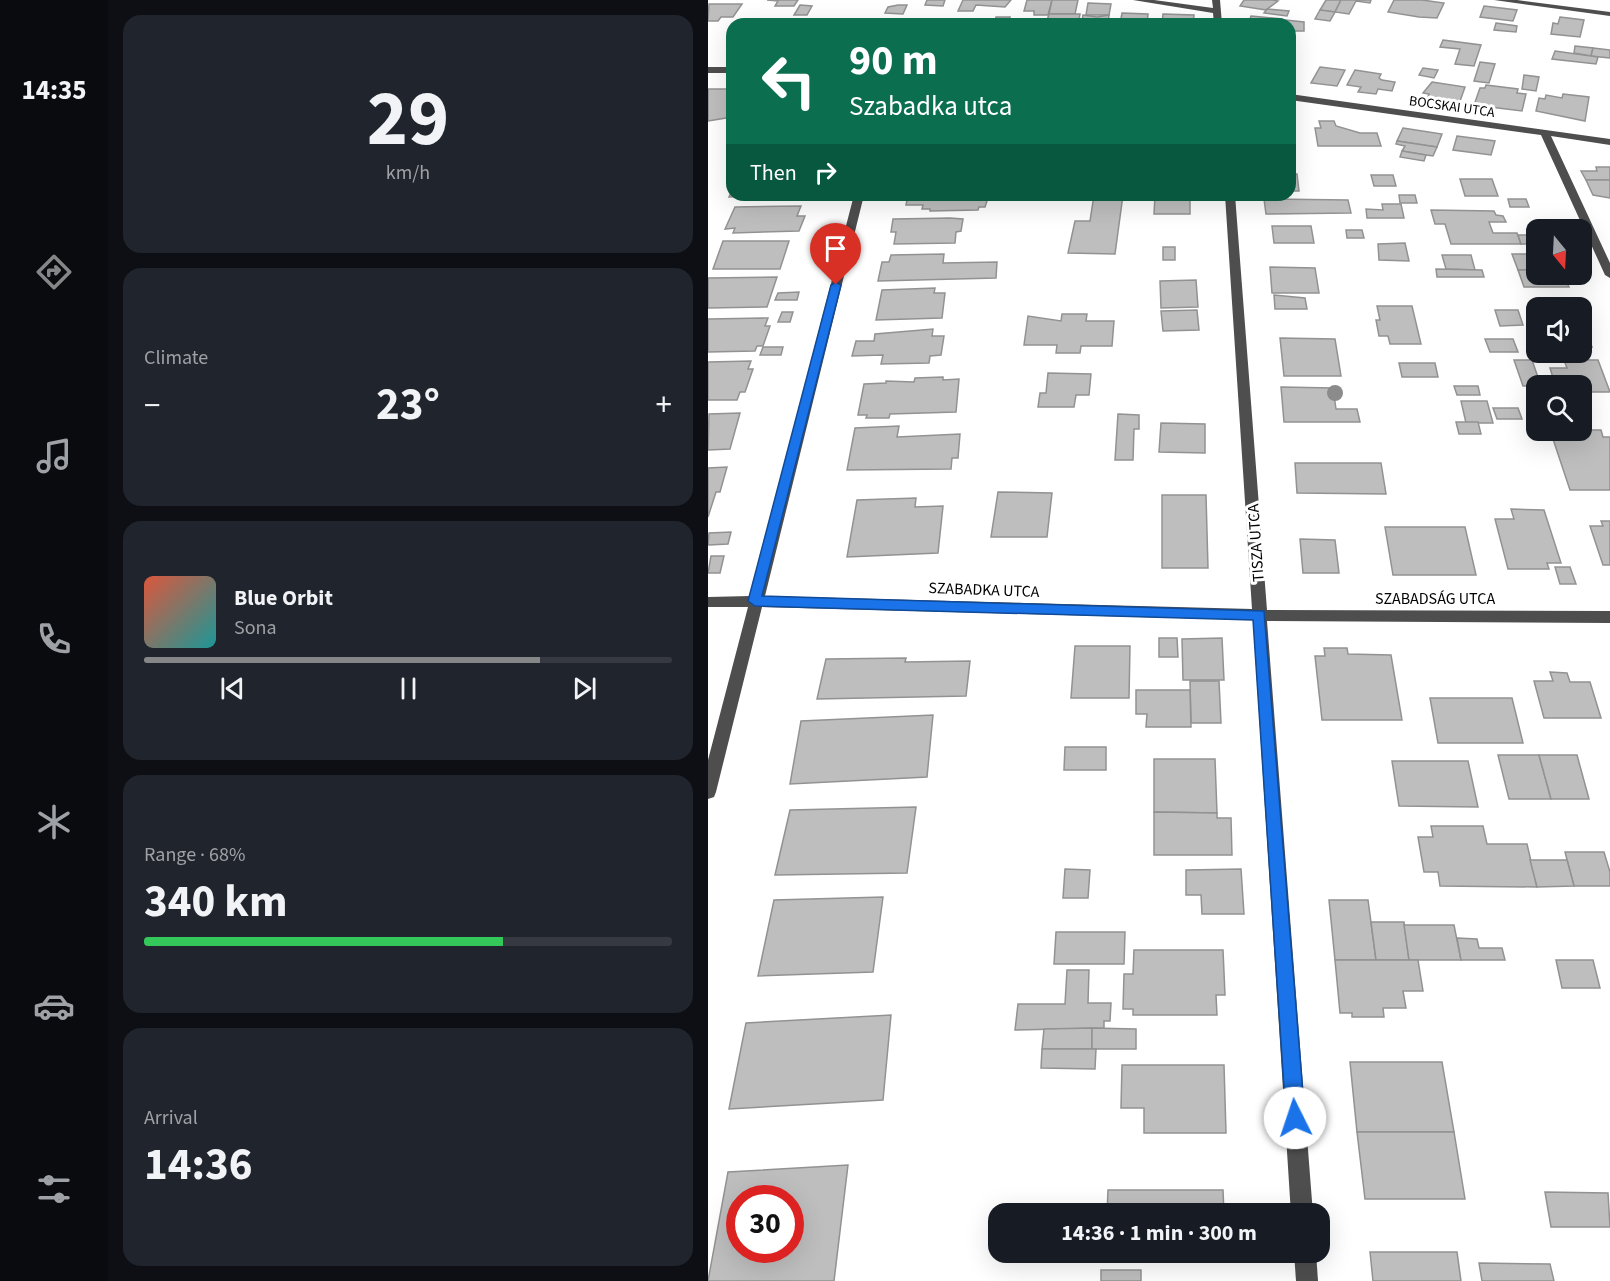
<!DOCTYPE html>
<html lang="en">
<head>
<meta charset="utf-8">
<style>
  body { margin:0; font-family:"Source Sans 3",sans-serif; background:#20242c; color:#f1f3f6; height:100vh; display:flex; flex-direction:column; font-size:22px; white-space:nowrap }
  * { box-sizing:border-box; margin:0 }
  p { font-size:20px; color:#9ea1a6 }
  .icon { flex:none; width:33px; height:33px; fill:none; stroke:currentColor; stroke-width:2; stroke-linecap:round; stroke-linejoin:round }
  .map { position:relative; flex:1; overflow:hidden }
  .details { display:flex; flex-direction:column; gap:15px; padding:15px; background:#0d0f14; width:600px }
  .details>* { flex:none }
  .top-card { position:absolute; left:18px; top:18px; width:570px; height:183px; border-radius:18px; box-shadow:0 6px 24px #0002; background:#0b6e4f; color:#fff; overflow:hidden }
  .needle { width:39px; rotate:162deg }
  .controls { position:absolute; left:818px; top:219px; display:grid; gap:12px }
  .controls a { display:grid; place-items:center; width:66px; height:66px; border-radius:12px; background:#171b24; box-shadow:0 6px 24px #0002; font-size:30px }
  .speed { position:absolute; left:18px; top:1185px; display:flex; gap:12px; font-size:30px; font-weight:700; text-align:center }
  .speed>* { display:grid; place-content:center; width:78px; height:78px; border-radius:50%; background:#171b24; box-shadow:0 6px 24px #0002; line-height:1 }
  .speed .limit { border:9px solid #d22; background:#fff; color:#111 }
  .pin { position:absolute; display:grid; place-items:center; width:51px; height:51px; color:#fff; margin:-62px -26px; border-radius:50% 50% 50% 0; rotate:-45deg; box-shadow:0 0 6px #0007 }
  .pin .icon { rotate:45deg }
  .me { position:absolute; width:66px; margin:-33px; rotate:356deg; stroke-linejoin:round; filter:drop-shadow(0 0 4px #0008) }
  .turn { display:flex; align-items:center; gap:21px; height:126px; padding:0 24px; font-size:27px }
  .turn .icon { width:78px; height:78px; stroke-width:2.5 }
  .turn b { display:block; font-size:42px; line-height:51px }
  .then { display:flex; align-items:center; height:57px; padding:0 24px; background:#0003; gap:12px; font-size:22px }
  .big { font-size:45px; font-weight:700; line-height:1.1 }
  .details .card { flex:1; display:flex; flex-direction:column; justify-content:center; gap:9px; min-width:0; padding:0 21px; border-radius:18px; background:#20242c }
  .details .dial { align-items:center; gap:0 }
  .dial b { font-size:78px; line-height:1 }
  .song { display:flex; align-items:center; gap:18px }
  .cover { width:72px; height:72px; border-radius:9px; background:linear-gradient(135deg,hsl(10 70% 55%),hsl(180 70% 35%)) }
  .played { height:6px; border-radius:3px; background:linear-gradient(90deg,#858687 75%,#363941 75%) }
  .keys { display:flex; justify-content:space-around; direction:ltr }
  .heat { display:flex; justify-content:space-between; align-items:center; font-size:33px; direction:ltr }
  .charge { height:9px; border-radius:4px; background:linear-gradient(90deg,#34c759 68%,#363941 0) }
  .trip { position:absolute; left:280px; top:1203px; width:342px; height:60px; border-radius:18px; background:#171b24; box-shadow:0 6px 24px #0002; font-weight:700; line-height:60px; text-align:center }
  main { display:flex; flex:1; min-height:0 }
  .tabs { display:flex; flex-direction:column; width:108px; justify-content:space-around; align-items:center; background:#090b0e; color:#9ea1a6 }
  .tabs .icon { width:42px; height:42px }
  .tabs .active { color:#858687 }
  .tabs b { font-size:27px; color:#f1f3f6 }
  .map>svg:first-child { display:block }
</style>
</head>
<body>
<main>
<nav class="tabs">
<b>14:35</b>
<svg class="icon active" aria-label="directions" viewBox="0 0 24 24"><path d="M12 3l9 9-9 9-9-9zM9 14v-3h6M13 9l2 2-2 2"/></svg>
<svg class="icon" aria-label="music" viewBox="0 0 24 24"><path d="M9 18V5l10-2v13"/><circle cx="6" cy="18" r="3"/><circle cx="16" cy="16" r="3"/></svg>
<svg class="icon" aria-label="phone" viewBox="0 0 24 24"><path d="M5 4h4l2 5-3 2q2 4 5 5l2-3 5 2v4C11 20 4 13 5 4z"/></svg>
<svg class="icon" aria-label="climate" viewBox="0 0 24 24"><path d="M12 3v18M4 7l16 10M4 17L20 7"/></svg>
<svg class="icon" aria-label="car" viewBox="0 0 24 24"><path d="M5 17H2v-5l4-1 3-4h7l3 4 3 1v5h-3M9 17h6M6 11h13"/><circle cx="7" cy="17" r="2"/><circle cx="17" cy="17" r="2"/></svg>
<svg class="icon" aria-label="filters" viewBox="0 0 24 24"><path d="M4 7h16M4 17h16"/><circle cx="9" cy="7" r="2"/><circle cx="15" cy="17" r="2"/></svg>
</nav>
<section class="details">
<div class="card dial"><b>29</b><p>km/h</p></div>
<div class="card"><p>Climate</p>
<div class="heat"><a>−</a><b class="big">23°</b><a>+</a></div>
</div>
<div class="card">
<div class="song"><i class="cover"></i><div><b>Blue Orbit</b><p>Sona</p></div></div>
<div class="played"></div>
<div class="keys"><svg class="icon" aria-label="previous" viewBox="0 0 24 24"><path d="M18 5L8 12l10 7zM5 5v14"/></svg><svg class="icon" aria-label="pause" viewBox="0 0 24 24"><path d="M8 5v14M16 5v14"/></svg><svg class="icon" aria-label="next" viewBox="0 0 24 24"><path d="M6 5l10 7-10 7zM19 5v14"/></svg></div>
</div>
<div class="card"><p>Range · 68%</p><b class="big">340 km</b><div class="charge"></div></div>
<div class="card"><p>Arrival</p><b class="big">14:36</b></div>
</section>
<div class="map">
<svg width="902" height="1281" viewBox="0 0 902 1281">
  <rect width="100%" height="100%" fill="#fff"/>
  <g fill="#bebebe" stroke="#929292" stroke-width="1.5" fill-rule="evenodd">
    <path d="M 59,0 L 90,0 L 86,6 L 67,6 L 70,1 Z"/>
    <path d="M 219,0 L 237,0 L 235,6 L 217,5 Z"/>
    <path d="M 255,0 L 303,0 L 297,7 L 268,5 L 265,11 L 250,11 Z"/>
    <path d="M 319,0 L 344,0 L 340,15 L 326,15 L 326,11 L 316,11 Z"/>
    <path d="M 344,0 L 370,0 L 367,14 L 341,14 Z"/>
    <path d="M 536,0 L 564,0 L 570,1 L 558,10 L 532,6 Z"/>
    <path d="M 618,0 L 633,0 L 627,12 L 612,10 Z"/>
    <path d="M 633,0 L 663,0 L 662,3 L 648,1 L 641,14 L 627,12 Z"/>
    <path d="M 686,0 L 714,0 L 736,3 L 729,18 L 711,17 L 680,12 Z"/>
    <path d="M 380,3 L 403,4 L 401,15 L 378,15 Z"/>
    <path d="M 1,4 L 34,4 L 25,17 L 13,17 L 10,21 L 0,21 Z"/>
    <path d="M 92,5 L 104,6 L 99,15 L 86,15 Z"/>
    <path d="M 190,5 L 199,5 L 195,14 L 177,13 L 180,7 Z"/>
    <path d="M 776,6 L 809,10 L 805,21 L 772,17 Z"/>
    <path d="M 559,9 L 581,11 L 579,16 L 556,13 Z"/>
    <path d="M 612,10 L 627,12 L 622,21 L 607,19 Z"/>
    <path d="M 414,13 L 440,14 L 439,24 L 412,24 Z"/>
    <path d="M 341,14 L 372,14 L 370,24 L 338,24 Z"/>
    <path d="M 455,14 L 486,15 L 485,24 L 454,24 Z"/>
    <path d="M 375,15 L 389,17 L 401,15 L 400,22 L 374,22 Z"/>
    <path d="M 543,16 L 574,19 L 572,24 L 540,24 Z"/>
    <path d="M 288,17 L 302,17 L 300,24 L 286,24 Z"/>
    <path d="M 852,17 L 876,20 L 872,37 L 843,34 L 845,23 L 850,24 Z"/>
    <path d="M 577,20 L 596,22 L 596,31 L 582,31 L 582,24 L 572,24 Z"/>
    <path d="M 788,23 L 809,26 L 808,32 L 786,30 Z"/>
    <path d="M 735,40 L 773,45 L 766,66 L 747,64 L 752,49 L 732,47 Z"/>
    <path d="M 867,46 L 885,48 L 883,56 L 866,53 Z"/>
    <path d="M 885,48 L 902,50 L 902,58 L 883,56 Z"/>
    <path d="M 847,51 L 890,57 L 888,64 L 844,59 Z"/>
    <path d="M 772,62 L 787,64 L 781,83 L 766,81 Z"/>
    <path d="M 612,67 L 637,70 L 629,86 L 603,83 Z"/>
    <path d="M 715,68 L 730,70 L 726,78 L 711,75 Z"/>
    <path d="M 647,70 L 673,74 L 671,78 L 674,80 L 687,82 L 684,91 L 670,89 L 668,94 L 650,92 L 653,87 L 639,85 Z"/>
    <path d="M 816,75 L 831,77 L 828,91 L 814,89 Z"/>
    <path d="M 724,82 L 757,87 L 751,104 L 719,99 L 721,94 L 715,93 Z"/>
    <path d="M 778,85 L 810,89 L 809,93 L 818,94 L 814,111 L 766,105 L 772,88 L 777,88 Z"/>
    <path d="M 0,89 L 22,89 L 20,93 L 24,93 L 24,105 L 18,118 L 0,121 Z"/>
    <path d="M 855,94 L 881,97 L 877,121 L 828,111 L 831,98 L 837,99 L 838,95 L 854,98 Z"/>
    <path d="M 611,121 L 626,121 L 628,126 L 652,133 L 669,133 L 673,146 L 610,146 L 607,128 L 613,128 Z"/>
    <path d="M 695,128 L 734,134 L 729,147 L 689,141 Z"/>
    <path d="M 749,136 L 787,141 L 783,155 L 745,150 Z"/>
    <path d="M 689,141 L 729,147 L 725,156 L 718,155 L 694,151 L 697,146 L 688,144 Z"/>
    <path d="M 694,151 L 718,155 L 716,161 L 692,157 Z"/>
    <path d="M 888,167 L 902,167 L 902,180 L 878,180 L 873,171 L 889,171 Z"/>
    <path d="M 582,174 L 589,174 L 591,191 L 582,191 Z"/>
    <path d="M 663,175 L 685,175 L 688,186 L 666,186 Z"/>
    <path d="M 752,179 L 784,179 L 790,196 L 757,196 Z"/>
    <path d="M 878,180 L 902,180 L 902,198 L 885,195 Z"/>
    <path d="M 24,190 L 24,195 L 101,195 L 21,197 Z"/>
    <path d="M 200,195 L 281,195 L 277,207 L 271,207 L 270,210 L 222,211 L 222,209 L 214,209 L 215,205 L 198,205 Z"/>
    <path d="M 386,195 L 415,195 L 407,254 L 360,253 L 367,221 L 382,221 Z"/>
    <path d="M 447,195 L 482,195 L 482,214 L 446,214 Z"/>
    <path d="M 691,195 L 707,195 L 709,203 L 692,203 Z"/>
    <path d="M 556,199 L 640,200 L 643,213 L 558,214 Z"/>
    <path d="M 800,199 L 818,199 L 821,207 L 802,207 Z"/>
    <path d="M 674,204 L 693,204 L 696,218 L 659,218 L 658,209 L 675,210 Z"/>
    <path d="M 93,206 L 89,216 L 97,216 L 91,231 L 25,233 L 27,228 L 17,229 L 27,207 Z"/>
    <path d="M 723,210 L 786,211 L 788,215 L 795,216 L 798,222 L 781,222 L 785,233 L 809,233 L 813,244 L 743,244 L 737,224 L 727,224 Z"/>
    <path d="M 185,219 L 242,218 L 255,219 L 253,231 L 248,232 L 247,243 L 186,244 L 188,232 L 183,232 Z"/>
    <path d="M 564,226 L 603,226 L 606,243 L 566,243 Z"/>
    <path d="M 638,230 L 654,230 L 656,238 L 639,238 Z"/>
    <path d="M 810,235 L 828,235 L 828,244 L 813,244 Z"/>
    <path d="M 15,241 L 81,241 L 72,269 L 5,269 Z"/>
    <path d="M 697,243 L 701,261 L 671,260 L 670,244 Z"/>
    <rect x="455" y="247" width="12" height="13"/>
    <path d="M 819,251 L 828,251 L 828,270 L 810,270 L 804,254 L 820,254 Z"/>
    <path d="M 236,254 L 235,263 L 289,262 L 288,278 L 170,281 L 174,262 L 181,262 L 183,255 Z"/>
    <path d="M 734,255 L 763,255 L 767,270 L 738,269 Z"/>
    <path d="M 562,267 L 607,268 L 611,293 L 564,293 Z"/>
    <path d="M 728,269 L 774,270 L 776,277 L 729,277 Z"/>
    <path d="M 810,270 L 828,270 L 828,274 L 855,274 L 861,287 L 816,287 Z"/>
    <path d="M 69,277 L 59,307 L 0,308 L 0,278 Z"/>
    <path d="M 488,280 L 490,307 L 453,308 L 452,281 Z"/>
    <path d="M 227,288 L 226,293 L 237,293 L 234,318 L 168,320 L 174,290 Z"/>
    <path d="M 91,292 L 89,300 L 67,300 L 70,293 Z"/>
    <path d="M 566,295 L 597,298 L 599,309 L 567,309 Z"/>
    <path d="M 826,302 L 866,302 L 868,308 L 828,308 Z"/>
    <path d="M 669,306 L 704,306 L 713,344 L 682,344 L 680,336 L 671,336 L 668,320 L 672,320 Z"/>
    <path d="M 489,310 L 491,330 L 455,331 L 453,311 Z"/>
    <path d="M 787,310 L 810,310 L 815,325 L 792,326 Z"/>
    <path d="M 74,312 L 85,312 L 82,322 L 70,322 Z"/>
    <path d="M 354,314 L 379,314 L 378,321 L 406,321 L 404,346 L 373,346 L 372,353 L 348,353 L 349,345 L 316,345 L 320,316 L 353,321 Z"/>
    <path d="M 60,318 L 57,326 L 62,326 L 55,346 L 49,346 L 47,351 L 0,352 L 0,319 Z"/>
    <path d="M 873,326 L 876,326 L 884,347 L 873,347 Z"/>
    <path d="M 225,329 L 224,336 L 236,336 L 233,355 L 222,356 L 221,363 L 173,364 L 175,355 L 144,356 L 148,341 L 166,341 L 167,334 Z"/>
    <path d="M 572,338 L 627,339 L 633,376 L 576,376 Z"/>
    <path d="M 777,339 L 805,339 L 810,352 L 782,352 Z"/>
    <path d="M 55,347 L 75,347 L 73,355 L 52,355 Z"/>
    <path d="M 806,360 L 824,360 L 833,386 L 815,386 Z"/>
    <path d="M 856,360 L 890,360 L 902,392 L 873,392 L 873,386 L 863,386 L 861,381 L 846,381 L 842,368 L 859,368 Z"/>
    <path d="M 43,361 L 40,369 L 45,369 L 37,392 L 32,392 L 29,400 L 0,400 L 0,362 Z"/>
    <path d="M 691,363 L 727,363 L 730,377 L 694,377 Z"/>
    <path d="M 340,373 L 383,374 L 381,395 L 368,395 L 366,407 L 330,407 L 332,393 L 338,393 Z"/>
    <path d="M 235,377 L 235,380 L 251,379 L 248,412 L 182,414 L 181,418 L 158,418 L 159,415 L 150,415 L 156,384 L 178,383 L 178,381 L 206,382 L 207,378 Z"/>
    <path d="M 746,386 L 770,386 L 772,395 L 749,395 Z"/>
    <path d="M 573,387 L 625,388 L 628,409 L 649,409 L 652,422 L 576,422 Z"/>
    <path d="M 753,401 L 779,401 L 785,423 L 758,423 Z"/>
    <path d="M 785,408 L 810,408 L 814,419 L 789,419 Z"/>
    <path d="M 32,413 L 22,449 L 0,450 L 1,414 Z"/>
    <path d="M 410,414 L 431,415 L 431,429 L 426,429 L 425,460 L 407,460 Z"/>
    <path d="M 748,422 L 770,422 L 773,434 L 751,434 Z"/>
    <path d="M 453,423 L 497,424 L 497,453 L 451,452 Z"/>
    <path d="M 191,426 L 189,437 L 252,434 L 250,458 L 244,458 L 243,469 L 139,470 L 147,428 Z"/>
    <path d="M 864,430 L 893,430 L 895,437 L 902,437 L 902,490 L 862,490 L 845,439 L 867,439 Z"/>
    <path d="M 587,463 L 673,463 L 678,494 L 589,493 Z"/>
    <path d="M 19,467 L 12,492 L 8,492 L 0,517 L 0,468 Z"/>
    <path d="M 290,492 L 344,493 L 339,537 L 283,537 Z"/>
    <path d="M 454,495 L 498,495 L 500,568 L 454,568 Z"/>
    <path d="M 208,498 L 207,507 L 235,506 L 230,553 L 139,557 L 149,500 Z"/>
    <path d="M 803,509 L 836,510 L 853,563 L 839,563 L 841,569 L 800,569 L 787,519 L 806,519 Z"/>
    <path d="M 893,521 L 902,521 L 902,565 L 895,565 L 882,526 L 895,526 Z"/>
    <path d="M 677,527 L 757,527 L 768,575 L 685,575 Z"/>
    <path d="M 23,532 L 20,544 L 0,545 L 1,533 Z"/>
    <path d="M 592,539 L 627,540 L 631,573 L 595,573 Z"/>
    <path d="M 3,556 L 16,556 L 12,573 L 0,573 Z"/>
    <path d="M 847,567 L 862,567 L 868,584 L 852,584 Z"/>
    <path d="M 451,638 L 469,638 L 470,657 L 451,657 Z"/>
    <path d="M 514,638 L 516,680 L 475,680 L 474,639 Z"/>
    <path d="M 367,646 L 422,646 L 421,698 L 363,698 Z"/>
    <path d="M 616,648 L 639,648 L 640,654 L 683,655 L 694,720 L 614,720 L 607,656 L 617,656 Z"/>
    <path d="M 198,658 L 197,662 L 262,661 L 258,696 L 109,699 L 118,659 Z"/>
    <path d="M 842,672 L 859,673 L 862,682 L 882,682 L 893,718 L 836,718 L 826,681 L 845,681 Z"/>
    <path d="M 482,681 L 511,681 L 513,723 L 483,723 Z"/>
    <path d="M 428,690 L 482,690 L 483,727 L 438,727 L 439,714 L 428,714 Z"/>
    <path d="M 722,698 L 804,698 L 815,743 L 730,743 Z"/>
    <path d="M 225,715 L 219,777 L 82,784 L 93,721 Z"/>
    <path d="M 357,747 L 398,747 L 398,770 L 356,770 Z"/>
    <path d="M 790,755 L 831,755 L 843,799 L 801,799 Z"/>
    <path d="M 831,755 L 869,755 L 881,799 L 843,799 Z"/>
    <path d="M 446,759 L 507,759 L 509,813 L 446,812 Z"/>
    <path d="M 684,761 L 760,761 L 770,807 L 691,806 Z"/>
    <path d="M 208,807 L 199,873 L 67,875 L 82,810 Z"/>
    <path d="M 446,812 L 509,813 L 509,818 L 523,818 L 524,855 L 446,855 Z"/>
    <path d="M 723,826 L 775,826 L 779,844 L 819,844 L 829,887 L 732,886 L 730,872 L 716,872 L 710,837 L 725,837 Z"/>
    <path d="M 857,852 L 896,852 L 902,872 L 902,886 L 866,886 Z"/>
    <path d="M 822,860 L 859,860 L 866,886 L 829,887 Z"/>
    <path d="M 357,869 L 382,870 L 380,898 L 355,898 Z"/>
    <path d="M 533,869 L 536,914 L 494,914 L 493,895 L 478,895 L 478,870 Z"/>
    <path d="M 175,897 L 165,972 L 50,976 L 66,900 Z"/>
    <path d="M 621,900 L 660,900 L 668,960 L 627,960 Z"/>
    <path d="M 663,922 L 696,922 L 701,960 L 668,960 Z"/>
    <path d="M 696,925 L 746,925 L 753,960 L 701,960 Z"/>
    <path d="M 348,932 L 417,932 L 416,964 L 346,964 Z"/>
    <path d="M 749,938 L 769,939 L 771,948 L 794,948 L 797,960 L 753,960 Z"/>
    <path d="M 426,950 L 515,950 L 517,995 L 508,995 L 509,1015 L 425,1015 L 425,1009 L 415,1009 L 416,974 L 425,974 Z"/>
    <path d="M 627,960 L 710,960 L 715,991 L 695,991 L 698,1008 L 675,1008 L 676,1017 L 644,1017 L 644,1013 L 632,1013 Z"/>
    <path d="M 848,960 L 885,960 L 892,988 L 854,988 Z"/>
    <path d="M 359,970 L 381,970 L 380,1003 L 403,1003 L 402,1021 L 396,1021 L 396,1028 L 307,1030 L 310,1004 L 357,1004 Z"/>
    <path d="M 183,1015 L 175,1100 L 21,1109 L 38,1023 Z"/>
    <path d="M 384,1028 L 384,1049 L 334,1049 L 336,1029 Z"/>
    <path d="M 384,1028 L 428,1029 L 428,1049 L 384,1049 Z"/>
    <path d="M 334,1049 L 388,1049 L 387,1069 L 333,1068 Z"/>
    <path d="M 642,1062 L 734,1062 L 746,1132 L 649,1132 Z"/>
    <path d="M 414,1065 L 516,1065 L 518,1133 L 436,1133 L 436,1108 L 413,1108 Z"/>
    <path d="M 649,1132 L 746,1132 L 757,1199 L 657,1199 Z"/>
    <path d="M 140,1165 L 126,1281 L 0,1281 L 20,1172 ZM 32,1198 L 82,1198 L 82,1250 L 32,1250 Z"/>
    <path d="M 400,1190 L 515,1190 L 516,1214 L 399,1214 Z"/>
    <path d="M 837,1192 L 900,1193 L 902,1227 L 843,1227 Z"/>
    <rect x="425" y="1252" width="92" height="9"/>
    <path d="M 662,1252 L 749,1252 L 753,1281 L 665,1281 Z"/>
    <path d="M 771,1263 L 842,1264 L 846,1281 L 774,1281 Z"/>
    <rect x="393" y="1270" width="40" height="11"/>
  </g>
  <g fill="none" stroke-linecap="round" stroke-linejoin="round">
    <g fill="#4e4e4e" fill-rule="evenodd">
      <path d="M 425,0 L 446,0 L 505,8 L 504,0 L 512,0 L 514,24 L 506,24 L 505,13 Z"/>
      <path d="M 786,0 L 809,0 L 902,12 L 902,16 Z"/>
      <rect x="0" y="67" width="24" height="6"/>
      <path d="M 582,94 L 902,139 L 902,145 L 843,136 L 902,263 L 902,278 L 897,275 L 833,135 L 582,100 Z"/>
      <path d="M 146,195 L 156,195 L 57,596 L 544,609 L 517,195 L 527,195 L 559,610 L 902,611 L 902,623 L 559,621 L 605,1214 L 583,1214 L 545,620 L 54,607 L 8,792 L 6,797 L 0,799 L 0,760 L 40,607 L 0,607 L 0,597 L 42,596 Z"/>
      <path d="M 586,1252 L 608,1252 L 610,1281 L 588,1281 Z"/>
    </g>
  </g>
  <circle fill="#8b8b8b" cx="627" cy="393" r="8"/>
  <path fill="#1a73e8" stroke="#114b97" stroke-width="1.5" d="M 128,282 L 133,285 L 54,596 L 556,611 L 597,1118 L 594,1124 L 587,1127 L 581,1124 L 578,1118 L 545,620 L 47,606 L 40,601 L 123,285 Z"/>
  <g text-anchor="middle" stroke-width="6" stroke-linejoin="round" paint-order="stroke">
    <g font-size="14" fill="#000" stroke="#fff">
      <text transform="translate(744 106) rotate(8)" y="5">BOCSKAI UTCA</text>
    </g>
    <g font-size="16" fill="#000" stroke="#fff">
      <text transform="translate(547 543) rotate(-94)" y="6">TISZA UTCA</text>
      <text transform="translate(276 589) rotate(2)" y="6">SZABADKA UTCA</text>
      <text x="727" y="604">SZABADSÁG UTCA</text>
    </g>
  </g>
</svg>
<div class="controls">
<a><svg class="needle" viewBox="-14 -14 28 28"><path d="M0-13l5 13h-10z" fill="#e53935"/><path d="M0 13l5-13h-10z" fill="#9ea1a6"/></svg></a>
<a><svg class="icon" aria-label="sound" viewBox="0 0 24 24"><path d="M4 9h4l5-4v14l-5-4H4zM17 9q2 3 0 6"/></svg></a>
<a><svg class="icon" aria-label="search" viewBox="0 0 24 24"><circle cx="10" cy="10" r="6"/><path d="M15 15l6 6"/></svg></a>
</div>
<div class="speed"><div class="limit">30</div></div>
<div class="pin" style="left:128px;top:285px;background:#d93025"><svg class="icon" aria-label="arrive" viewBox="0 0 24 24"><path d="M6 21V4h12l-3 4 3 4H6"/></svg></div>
<svg class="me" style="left:587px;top:1118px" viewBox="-20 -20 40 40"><circle r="19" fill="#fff"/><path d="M0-13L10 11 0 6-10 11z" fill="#1a73e8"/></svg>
<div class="trip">14:36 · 1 min · 300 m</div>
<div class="top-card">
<div class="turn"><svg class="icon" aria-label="left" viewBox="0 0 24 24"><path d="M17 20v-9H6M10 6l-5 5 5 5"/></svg><div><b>90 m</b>Szabadka utca</div></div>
<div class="then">Then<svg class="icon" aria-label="right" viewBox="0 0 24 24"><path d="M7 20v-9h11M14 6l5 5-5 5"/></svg></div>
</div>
</div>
</main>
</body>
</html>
